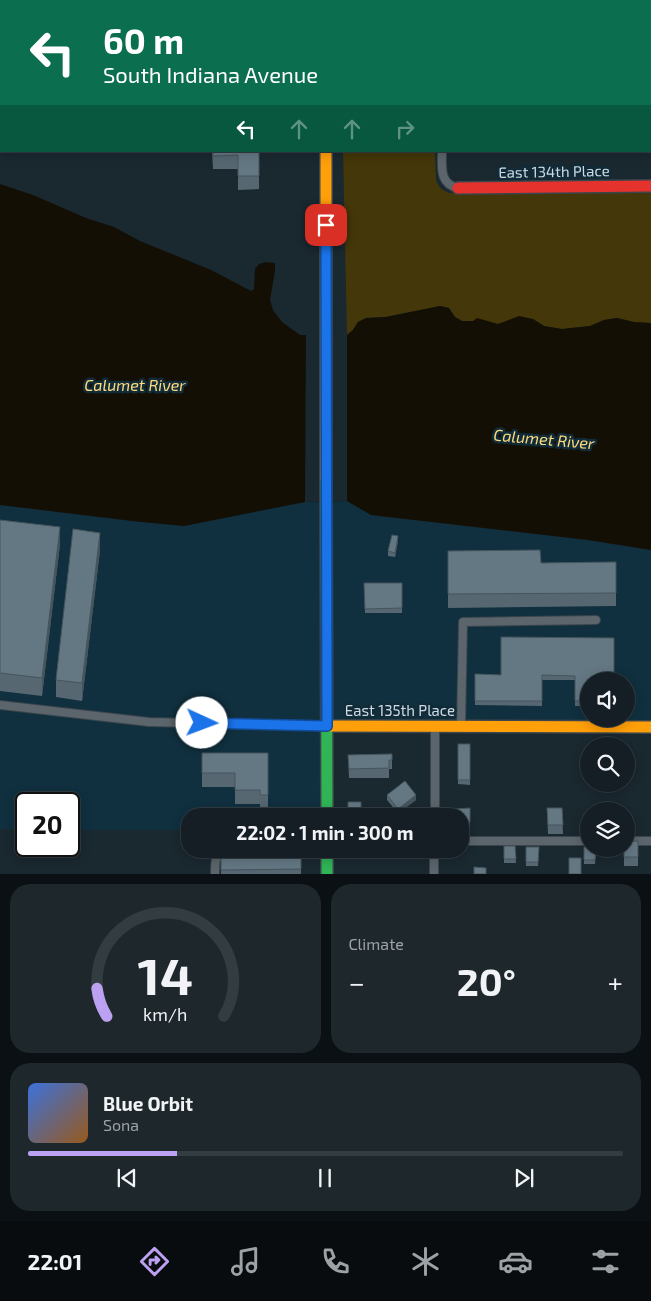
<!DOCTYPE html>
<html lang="en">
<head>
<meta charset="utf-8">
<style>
  body { margin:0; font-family:"Exo 2",sans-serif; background:#1d272c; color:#f1f3f6; height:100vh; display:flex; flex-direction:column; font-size:19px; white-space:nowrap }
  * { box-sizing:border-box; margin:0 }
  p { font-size:16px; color:#9da2a6 }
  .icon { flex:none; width:28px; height:28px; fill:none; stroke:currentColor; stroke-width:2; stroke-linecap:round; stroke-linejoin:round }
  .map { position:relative; height:874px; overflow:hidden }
  .sheet { display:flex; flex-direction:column; gap:10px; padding:10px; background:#0b1014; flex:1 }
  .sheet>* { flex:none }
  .guide { position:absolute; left:0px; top:0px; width:651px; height:152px; box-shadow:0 2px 12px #0003,0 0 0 1px #333c41; background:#0b6e4f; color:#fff; overflow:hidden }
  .buttons { position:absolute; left:580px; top:672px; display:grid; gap:10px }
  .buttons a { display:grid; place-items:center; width:55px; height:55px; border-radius:50%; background:#141e24; box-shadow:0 2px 12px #0003,0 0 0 1px #333c41; font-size:25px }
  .speed { position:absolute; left:15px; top:792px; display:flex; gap:10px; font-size:25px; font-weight:700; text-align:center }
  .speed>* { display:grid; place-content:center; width:65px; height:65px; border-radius:50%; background:#141e24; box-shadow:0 2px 12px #0003,0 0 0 1px #333c41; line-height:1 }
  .speed .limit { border:2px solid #111; border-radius:8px; background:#fff; color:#111 }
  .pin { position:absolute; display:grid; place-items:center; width:42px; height:42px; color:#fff; margin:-21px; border-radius:10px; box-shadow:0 2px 8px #0006 }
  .me { position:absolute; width:55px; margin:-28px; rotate:92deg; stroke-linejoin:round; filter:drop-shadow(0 0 4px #0008) }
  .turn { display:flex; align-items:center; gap:18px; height:105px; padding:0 20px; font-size:22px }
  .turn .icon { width:65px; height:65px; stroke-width:2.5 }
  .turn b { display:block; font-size:35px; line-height:42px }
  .lanes { display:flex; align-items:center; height:48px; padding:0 20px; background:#0003; justify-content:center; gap:25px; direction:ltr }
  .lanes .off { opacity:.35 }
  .big { font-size:38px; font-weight:700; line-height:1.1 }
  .sheet .tile { flex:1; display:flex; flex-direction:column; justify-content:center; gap:8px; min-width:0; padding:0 18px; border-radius:20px; background:#1d272c }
  .sheet .dial { align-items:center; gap:0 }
  .dial svg { height:130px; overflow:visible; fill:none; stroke:#333c41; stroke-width:7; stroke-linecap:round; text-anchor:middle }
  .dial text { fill:#f1f3f6; stroke:none }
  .song { display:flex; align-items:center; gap:15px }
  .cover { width:60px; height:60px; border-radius:8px; background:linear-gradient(135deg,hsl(220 70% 55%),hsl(30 70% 35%)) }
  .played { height:5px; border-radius:2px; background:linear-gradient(90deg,#bca0f2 25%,#333c41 25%) }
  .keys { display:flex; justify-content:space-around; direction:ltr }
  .heat { display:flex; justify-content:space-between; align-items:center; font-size:28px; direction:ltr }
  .sheet .tiles { flex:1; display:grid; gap:10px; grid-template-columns:1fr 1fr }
  .tile:last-child { grid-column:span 2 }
  .trip { position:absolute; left:181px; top:808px; width:288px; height:50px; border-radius:20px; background:#141e24; box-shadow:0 2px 12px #0003,0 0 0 1px #333c41; font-weight:700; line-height:50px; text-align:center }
  .tabs { display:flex; height:80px; justify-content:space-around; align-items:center; background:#080c0e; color:#9da2a6 }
  .tabs .icon { width:35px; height:35px }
  .tabs .active { color:#bca0f2 }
  .tabs b { font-size:22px; color:#f1f3f6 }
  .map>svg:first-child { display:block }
</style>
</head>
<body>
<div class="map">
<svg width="651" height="874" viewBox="0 0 651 874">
  <rect width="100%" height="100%" fill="#1a2830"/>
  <path fill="#10303f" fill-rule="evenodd" d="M 347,501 L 371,515 L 588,540 L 651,550 L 651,722 L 324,722 L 323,816 L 190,816 L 190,830 L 69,830 L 69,804 L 26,804 L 26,829 L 0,829 L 0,505 L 141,522 L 305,502 ZM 589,681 L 626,681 L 626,719 L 589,719 Z"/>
  <path fill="#443709" d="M 343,151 L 435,151 L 436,181 L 441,189 L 449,193 L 651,190 L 651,323 L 634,322 L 617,318 L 604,320 L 590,326 L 562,329 L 544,326 L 533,319 L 498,324 L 462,321 L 455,317 L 449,308 L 440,306 L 385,317 L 366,318 L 358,322 L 353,330 L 347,335 Z"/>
  <path fill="#140f04" d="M 0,184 L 33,195 L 86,218 L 114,227 L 140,241 L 211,270 L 251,291 L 254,289 L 255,269 L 259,264 L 266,262 L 275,263 L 275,271 L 270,300 L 273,310 L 282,322 L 300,335 L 347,335 L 353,330 L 358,322 L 366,318 L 386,317 L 440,306 L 449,308 L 455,317 L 462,321 L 473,321 L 477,318 L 498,324 L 519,316 L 533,319 L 544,326 L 562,329 L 590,326 L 604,320 L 617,318 L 634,322 L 651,323 L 651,550 L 588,540 L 371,515 L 347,501 L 305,502 L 184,526 L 141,522 L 0,505 Z"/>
  <path fill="#1a2830" d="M 306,335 L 347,335 L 347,501 L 305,502 Z"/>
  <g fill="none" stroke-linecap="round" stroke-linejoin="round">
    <defs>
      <g id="lane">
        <path d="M 463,0 L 463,1"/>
        <path d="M 442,151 C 442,167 439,184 458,188"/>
        <path d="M 0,705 L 149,722 L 325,726"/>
        <path d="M 461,726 L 463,622 L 596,620"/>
        <path d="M 435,816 L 435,726"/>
        <path d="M 460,841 L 589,841"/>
        <path d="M 626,841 L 651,841"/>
        <path d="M 215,874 C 215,864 215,855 222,849"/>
        <path d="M 434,874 L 434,849"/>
      </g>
      <g id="street">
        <path d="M 203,0 L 203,1"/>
        <path d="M 603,0 L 603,1"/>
        <path d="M 70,1 L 70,0"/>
        <path d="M 650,64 L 651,64"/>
        <path d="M 0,66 L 1,66"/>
      </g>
      <g id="fast">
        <path d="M 326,478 L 327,816"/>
        <path d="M 327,849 L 327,874"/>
      </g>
      <g id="slow">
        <path d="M 326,0 L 326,1"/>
        <path d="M 326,478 L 326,151"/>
        <path d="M 327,726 L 651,727"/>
      </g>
      <path id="jam" d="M 458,188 L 651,186"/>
    </defs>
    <use href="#lane" stroke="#3a454c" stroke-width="10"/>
    <use href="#street" stroke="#3a454c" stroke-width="18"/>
    <use href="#fast" stroke="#3a454c" stroke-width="14"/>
    <use href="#slow" stroke="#3a454c" stroke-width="14"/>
    <use href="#jam" stroke="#3a454c" stroke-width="14"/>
    <use href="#lane" stroke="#5b656b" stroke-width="8"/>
    <use href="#street" stroke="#5b656b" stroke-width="15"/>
    <use href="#fast" stroke="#30b455" stroke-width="11"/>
    <use href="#slow" stroke="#ff9f0a" stroke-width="11"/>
    <use href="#jam" stroke="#e5322d" stroke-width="11"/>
  </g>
  <g fill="#566772">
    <path d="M 0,0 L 1,1 L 1,25 L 0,25 Z"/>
    <rect x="347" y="0" width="54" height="1"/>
    <path d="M 651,0 L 651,30 L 650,30 L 650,1 Z"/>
    <path d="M 212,151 L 259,151 L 259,189 L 238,190 L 238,169 L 213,169 Z"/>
    <path d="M 0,520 L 60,544 L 42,696 L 0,691 Z"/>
    <path d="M 398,541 L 395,557 L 388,556 L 388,551 Z"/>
    <path d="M 100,550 L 82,701 L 56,697 L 56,680 Z"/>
    <path d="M 448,551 L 541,563 L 616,562 L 616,606 L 448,608 Z"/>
    <path d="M 364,583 L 402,583 L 402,613 L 365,613 Z"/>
    <path d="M 501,637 L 589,681 L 589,706 L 575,706 L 575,680 L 542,680 L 542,706 L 475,705 L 475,674 L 501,675 Z"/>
    <path d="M 458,744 L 470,744 L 470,785 L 458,784 Z"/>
    <path d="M 202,753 L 268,753 L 268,809 L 260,809 L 260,804 L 235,804 L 235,787 L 202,787 Z"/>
    <path d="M 392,754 L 392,769 L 389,769 L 389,778 L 349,778 L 348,755 Z"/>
    <path d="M 601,784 L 615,784 L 615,791 L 601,792 Z"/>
    <path d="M 387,795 L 416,800 L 398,813 L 387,800 Z"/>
    <path d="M 547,808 L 562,808 L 563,834 L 548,834 Z"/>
    <path d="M 460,816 L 470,822 L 470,827 L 460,827 Z"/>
    <path d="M 638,841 L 638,866 L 624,866 L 624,849 Z"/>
    <path d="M 504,846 L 515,846 L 516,863 L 504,863 Z"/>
    <path d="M 526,847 L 539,847 L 538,866 L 526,866 Z"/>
    <path d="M 584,847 L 596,849 L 595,864 L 584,864 Z"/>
    <rect x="221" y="849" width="80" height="25"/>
  </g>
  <g fill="#46545c">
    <path d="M 60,527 L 60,544 L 42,696 L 42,678 Z"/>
    <path d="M 100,533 L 100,550 L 82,701 L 82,683 Z"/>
    <path d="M 398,536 L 398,541 L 395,557 L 395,553 Z"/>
    <path d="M 416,795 L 416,800 L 398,813 L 398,809 Z"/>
  </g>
  <g fill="#647884" stroke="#46545c">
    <path d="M 0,0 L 48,0 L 48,1 L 1,1 L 1,11 L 0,11 Z"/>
    <rect x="101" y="0" width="18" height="1"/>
    <rect x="145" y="0" width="33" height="1"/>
    <rect x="471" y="0" width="15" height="1"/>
    <rect x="528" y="0" width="13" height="1"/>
    <path d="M 633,0 L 651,0 L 651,21 L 650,21 L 650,1 L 633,1 Z"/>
    <rect x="650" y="84" width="1" height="43"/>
    <path d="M 213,151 L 259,151 L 259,176 L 238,176 L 238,155 L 213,156 Z"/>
    <path d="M 0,520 L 60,527 L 42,678 L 0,673 Z"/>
    <path d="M 73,529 L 100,533 L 82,683 L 56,680 Z"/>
    <path d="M 392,535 L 398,536 L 395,553 L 388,551 Z"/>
    <path d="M 540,550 L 541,563 L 616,562 L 616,593 L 448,594 L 448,551 Z"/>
    <path d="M 364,583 L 402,583 L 402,608 L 365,609 Z"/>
    <path d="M 501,637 L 614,638 L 614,681 L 589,681 L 589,701 L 575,701 L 575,676 L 542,675 L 542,701 L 475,701 L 475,674 L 501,675 Z"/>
    <rect x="458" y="744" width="12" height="36"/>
    <path d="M 202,753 L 268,753 L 268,795 L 260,795 L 260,790 L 235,790 L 235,773 L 202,773 Z"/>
    <path d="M 392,754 L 392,760 L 389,760 L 389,768 L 349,769 L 348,755 Z"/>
    <path d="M 405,781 L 416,795 L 398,809 L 387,795 Z"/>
    <rect x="601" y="784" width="14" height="3"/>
    <path d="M 348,802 L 361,802 L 361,813 L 376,813 L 376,816 L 348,816 Z"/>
    <rect x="600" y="806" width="16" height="5"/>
    <path d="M 470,808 L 470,822 L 460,823 L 460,816 L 455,816 L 455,809 Z"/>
    <path d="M 547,808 L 562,808 L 563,825 L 548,825 Z"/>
    <path d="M 638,841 L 638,857 L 624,857 L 624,849 L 626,849 L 626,842 Z"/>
    <path d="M 504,846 L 515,846 L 516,859 L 504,859 Z"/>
    <path d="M 526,847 L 539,847 L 538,862 L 526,862 Z"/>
    <path d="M 584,847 L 589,847 L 589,849 L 596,849 L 595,860 L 584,860 Z"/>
    <path d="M 221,849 L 301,849 L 301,869 L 221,870 Z"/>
    <rect x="569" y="858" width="12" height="16"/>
    <path d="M 474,867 L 486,868 L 486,874 L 474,874 Z"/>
  </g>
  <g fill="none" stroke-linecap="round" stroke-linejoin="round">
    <defs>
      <path id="route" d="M 202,723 L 327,726 L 326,225"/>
    </defs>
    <use href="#route" stroke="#114b97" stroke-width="12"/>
    <use href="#route" stroke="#1a73e8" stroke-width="9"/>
  </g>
  <g text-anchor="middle" stroke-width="5" stroke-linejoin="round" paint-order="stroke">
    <g font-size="15" fill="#cddbe4" stroke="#122b38">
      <text transform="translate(554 172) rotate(-1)" y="5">East 134th Place</text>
      <text x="400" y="716">East 135th Place</text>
    </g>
    <g font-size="16" font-style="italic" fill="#fddb7d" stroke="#122b38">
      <text x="135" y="391">Calumet River</text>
      <text transform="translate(544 439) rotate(5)" y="6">Calumet River</text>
    </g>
  </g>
</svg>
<div class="buttons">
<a><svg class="icon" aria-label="sound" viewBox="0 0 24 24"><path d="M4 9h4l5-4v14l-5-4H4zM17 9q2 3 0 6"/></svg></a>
<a><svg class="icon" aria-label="search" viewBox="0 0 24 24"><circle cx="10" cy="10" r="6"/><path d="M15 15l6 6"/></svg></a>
<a><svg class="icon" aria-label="layers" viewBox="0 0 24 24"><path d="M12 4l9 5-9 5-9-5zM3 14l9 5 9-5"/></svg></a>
</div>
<div class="speed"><div class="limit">20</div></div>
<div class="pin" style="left:326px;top:225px;background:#d93025"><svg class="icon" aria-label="arrive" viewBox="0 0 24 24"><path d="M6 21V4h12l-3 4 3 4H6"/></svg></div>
<svg class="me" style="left:202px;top:723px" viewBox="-20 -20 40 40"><circle r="19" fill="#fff"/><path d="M0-13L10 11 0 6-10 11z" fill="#1a73e8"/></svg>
<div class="trip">22:02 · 1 min · 300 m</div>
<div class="guide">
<div class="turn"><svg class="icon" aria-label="left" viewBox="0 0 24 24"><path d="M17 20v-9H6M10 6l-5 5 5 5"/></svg><div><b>60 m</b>South Indiana Avenue</div></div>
<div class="lanes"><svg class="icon" aria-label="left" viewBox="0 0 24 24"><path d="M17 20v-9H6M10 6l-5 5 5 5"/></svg><svg class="icon off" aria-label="ahead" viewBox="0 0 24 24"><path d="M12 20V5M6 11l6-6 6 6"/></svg><svg class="icon off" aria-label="ahead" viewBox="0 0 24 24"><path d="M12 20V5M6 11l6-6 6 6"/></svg><svg class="icon off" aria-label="right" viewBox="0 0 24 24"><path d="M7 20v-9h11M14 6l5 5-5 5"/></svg></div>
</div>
</div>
<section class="sheet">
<div class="tiles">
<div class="tile dial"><svg viewBox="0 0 100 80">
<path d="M14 69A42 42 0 1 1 86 69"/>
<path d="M14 69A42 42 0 0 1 8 52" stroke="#bca0f2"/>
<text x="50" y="56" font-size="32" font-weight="700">14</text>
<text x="50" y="72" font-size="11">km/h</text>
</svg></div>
<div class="tile"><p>Climate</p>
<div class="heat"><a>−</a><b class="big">20°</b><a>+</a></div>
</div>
<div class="tile">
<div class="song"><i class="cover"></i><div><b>Blue Orbit</b><p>Sona</p></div></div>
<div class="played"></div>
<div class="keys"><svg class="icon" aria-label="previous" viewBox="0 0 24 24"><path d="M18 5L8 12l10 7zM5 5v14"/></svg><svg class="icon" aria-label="pause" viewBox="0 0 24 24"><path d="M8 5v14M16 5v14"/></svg><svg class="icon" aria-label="next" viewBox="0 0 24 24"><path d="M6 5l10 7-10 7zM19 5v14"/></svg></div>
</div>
</div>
</section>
<nav class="tabs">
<b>22:01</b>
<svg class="icon active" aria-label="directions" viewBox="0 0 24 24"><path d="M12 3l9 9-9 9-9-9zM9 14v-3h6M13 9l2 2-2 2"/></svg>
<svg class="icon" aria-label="music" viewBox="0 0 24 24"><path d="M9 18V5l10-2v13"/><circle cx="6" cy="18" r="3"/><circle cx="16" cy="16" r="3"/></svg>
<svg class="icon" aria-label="phone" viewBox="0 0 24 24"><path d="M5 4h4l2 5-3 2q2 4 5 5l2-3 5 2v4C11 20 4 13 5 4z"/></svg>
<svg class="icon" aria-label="climate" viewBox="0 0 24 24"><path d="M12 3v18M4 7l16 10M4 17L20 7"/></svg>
<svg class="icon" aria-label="car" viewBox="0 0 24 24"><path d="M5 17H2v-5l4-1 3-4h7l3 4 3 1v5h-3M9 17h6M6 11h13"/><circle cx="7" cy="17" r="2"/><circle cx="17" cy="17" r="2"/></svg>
<svg class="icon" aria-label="filters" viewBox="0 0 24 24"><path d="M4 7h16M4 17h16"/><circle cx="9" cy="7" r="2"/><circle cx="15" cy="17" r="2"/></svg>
</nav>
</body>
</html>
